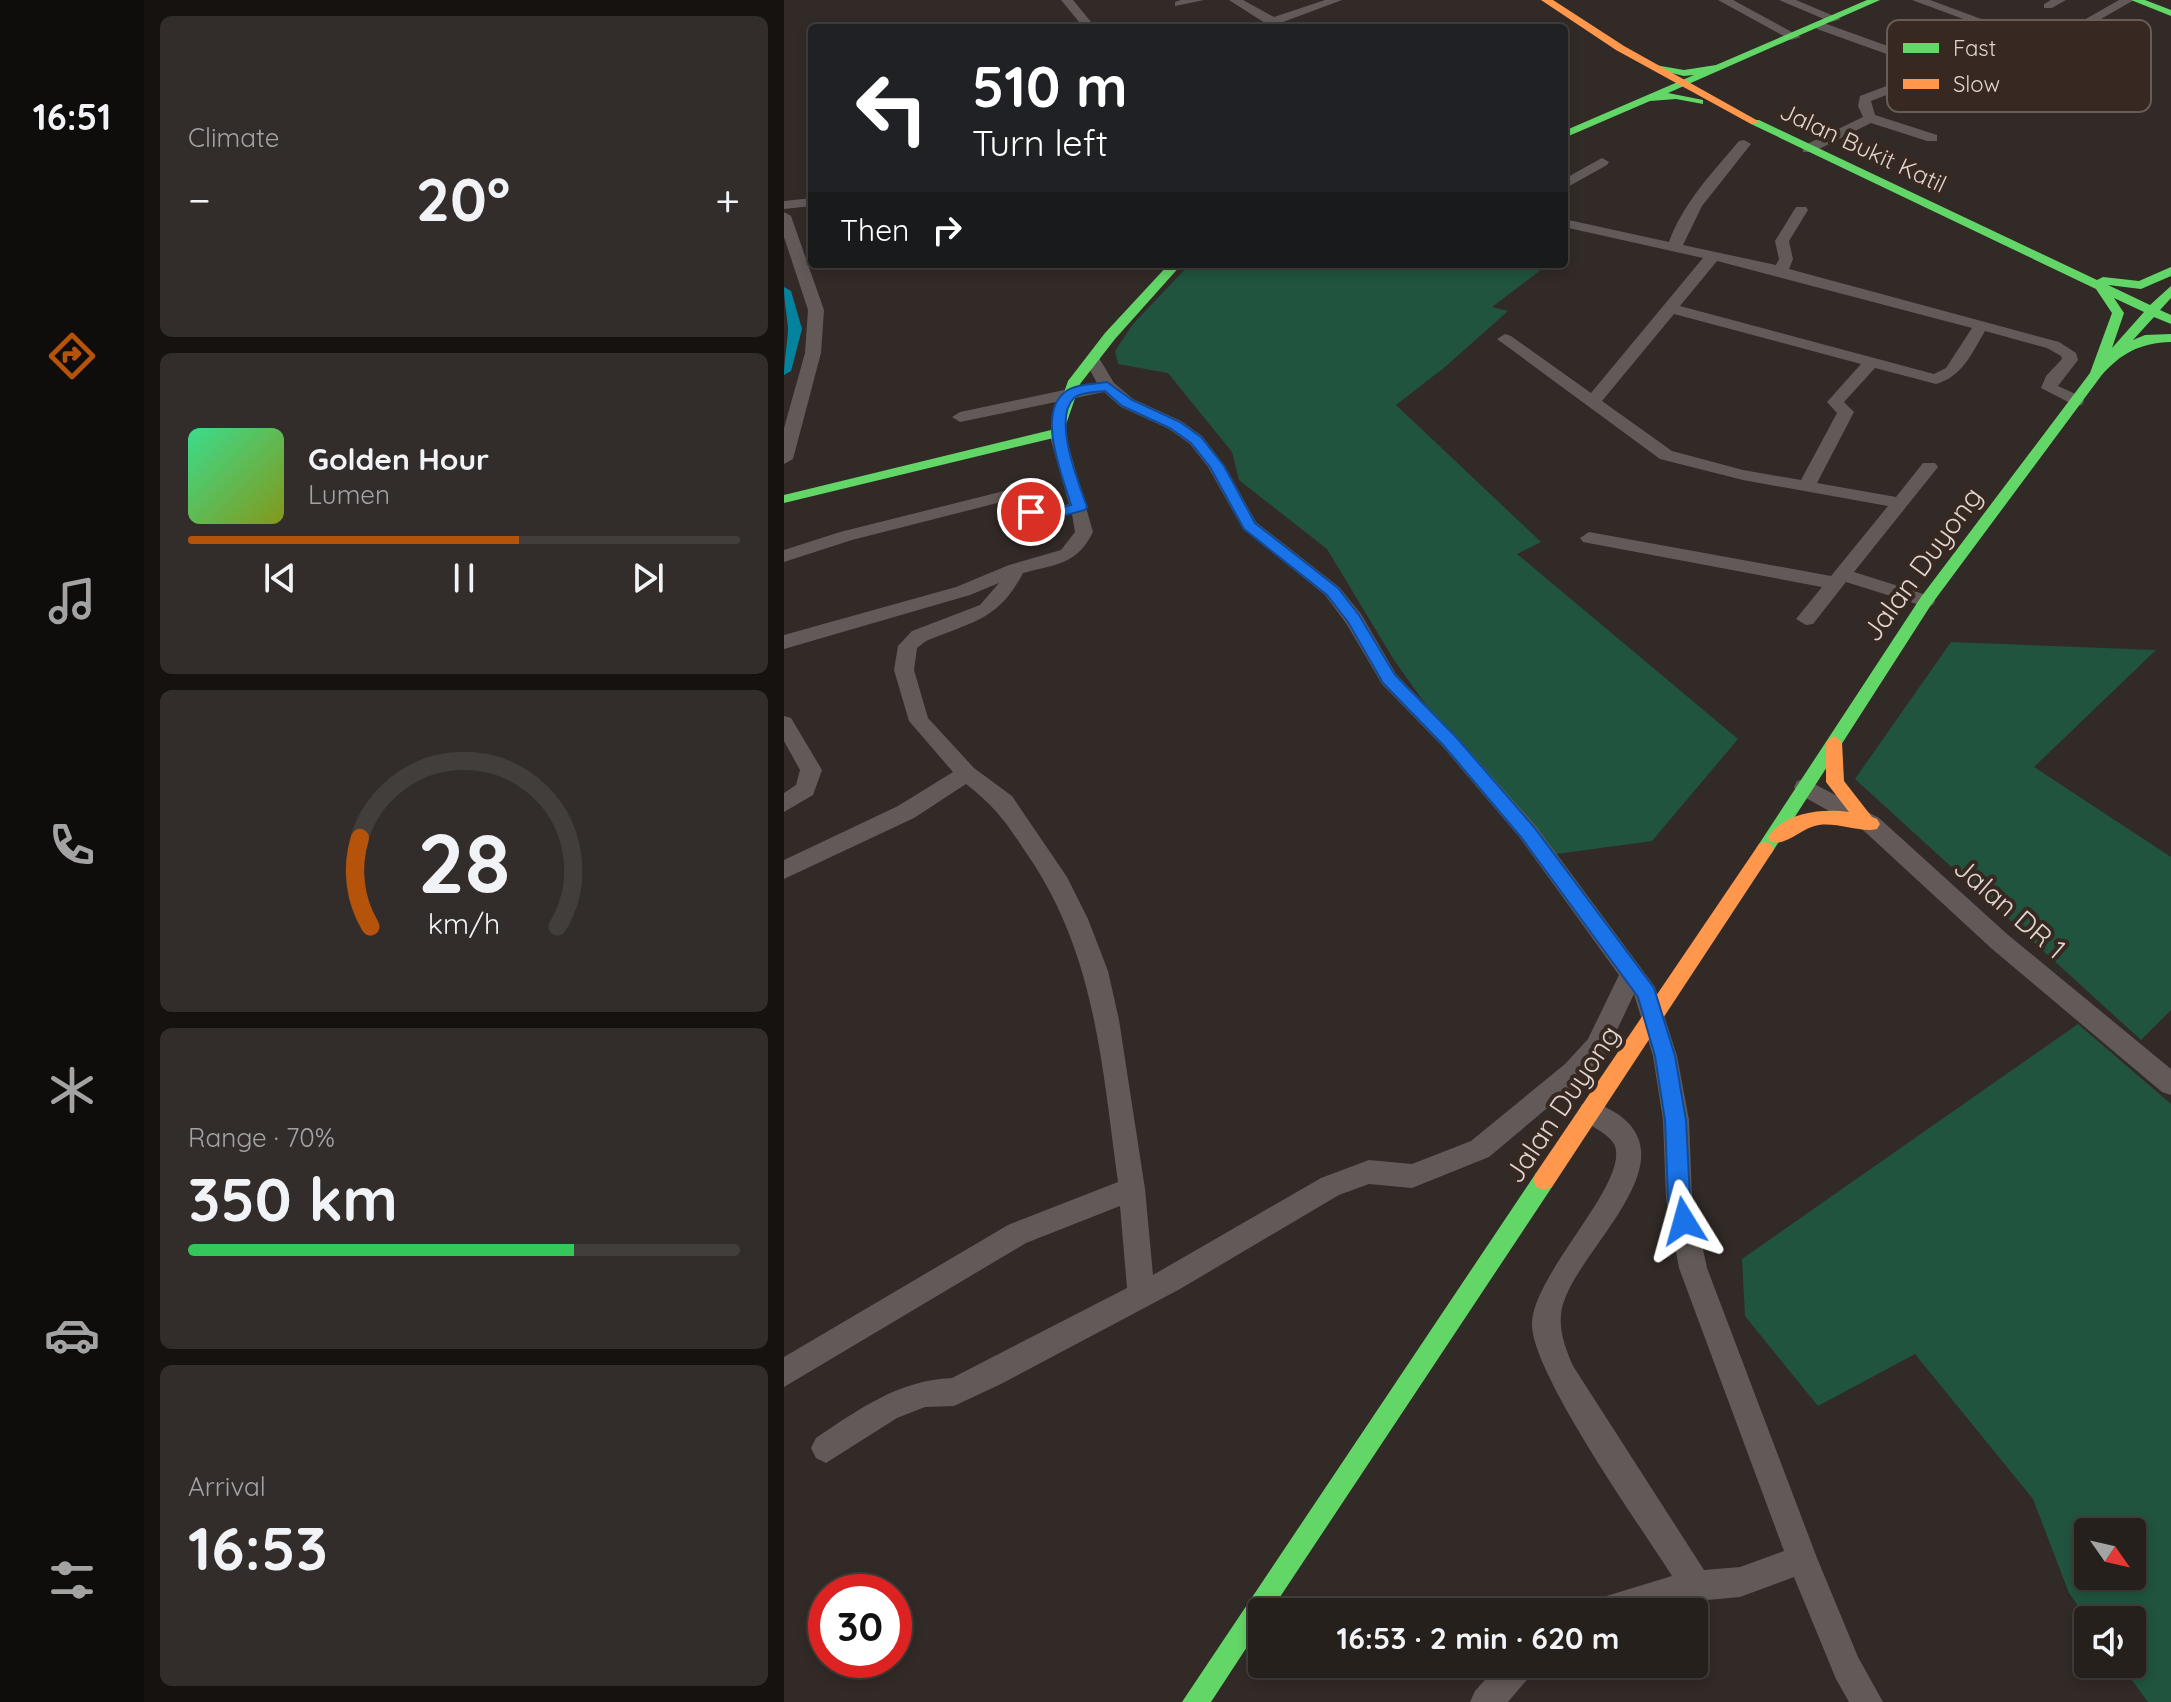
<!DOCTYPE html>
<html lang="en">
<head>
<meta charset="utf-8">
<style>
  body { margin:0; font-family:Quicksand,sans-serif; background:#322d2a; color:#f1f3f6; height:100vh; display:flex; flex-direction:column; font-size:30px; white-space:nowrap }
  * { box-sizing:border-box; margin:0 }
  p { font-size:26px; color:#a4a3a4 }
  .icon { flex:none; width:44px; height:44px; fill:none; stroke:currentColor; stroke-width:2; stroke-linecap:round; stroke-linejoin:round }
  .map { position:relative; flex:1; overflow:hidden }
  .panel { display:flex; flex-direction:column; gap:16px; padding:16px; background:#151210; width:640px }
  .panel>* { flex:none }
  .hud { position:absolute; left:24px; top:24px; width:760px; height:244px; border-radius:8px; box-shadow:0 4px 12px #0003,0 0 0 2px #423e3b; background:#202124; color:#fff; overflow:hidden }
  .needle { width:52px; rotate:124deg }
  .fabs { position:absolute; left:1290px; top:1518px; display:grid; gap:16px }
  .fabs a { display:grid; place-items:center; width:72px; height:72px; border-radius:8px; background:#26201d; box-shadow:0 4px 12px #0003,0 0 0 2px #423e3b; font-size:40px }
  .speed { position:absolute; left:24px; top:1574px; display:flex; gap:16px; font-size:40px; font-weight:700; text-align:center }
  .speed>* { display:grid; place-content:center; width:104px; height:104px; border-radius:50%; background:#26201d; box-shadow:0 4px 12px #0003,0 0 0 2px #423e3b; line-height:1 }
  .speed .limit { border:12px solid #d22; background:#fff; color:#111 }
  .pin { position:absolute; display:grid; place-items:center; width:68px; height:68px; color:#fff; margin:-34px; border:4px solid #fff; border-radius:50%; box-shadow:0 2px 8px #0007 }
  .me { position:absolute; width:88px; margin:-44px; rotate:352deg; stroke-linejoin:round; filter:drop-shadow(0 0 6px #0008) }
  .turn { display:flex; align-items:center; gap:28px; height:168px; padding:0 32px; font-size:36px }
  .turn .icon { width:104px; height:104px; stroke-width:2.5 }
  .turn b { display:block; font-size:56px; line-height:68px }
  .then { display:flex; align-items:center; height:76px; padding:0 32px; background:#0003; gap:16px; font-size:30px }
  .big { font-size:60px; font-weight:800; line-height:1.1 }
  .panel .tile { flex:1; display:flex; flex-direction:column; justify-content:center; gap:12px; min-width:0; padding:0 28px; border-radius:12px; background:#322d2a }
  .panel .dial { align-items:center; gap:0 }
  .dial svg { height:208px; overflow:visible; fill:none; stroke:#423e3b; stroke-width:7; stroke-linecap:round; text-anchor:middle }
  .dial text { fill:#f1f3f6; stroke:none }
  .song { display:flex; align-items:center; gap:24px }
  .cover { width:96px; height:96px; border-radius:12px; background:linear-gradient(135deg,hsl(150 70% 55%),hsl(70 70% 35%)) }
  .played { height:8px; border-radius:4px; background:linear-gradient(90deg,#b45309 60%,#423e3b 60%) }
  .keys { display:flex; justify-content:space-around; direction:ltr }
  .heat { display:flex; justify-content:space-between; align-items:center; font-size:44px; direction:ltr }
  .charge { height:12px; border-radius:6px; background:linear-gradient(90deg,#34c759 70%,#423e3b 0) }
  .trip { position:absolute; left:464px; top:1598px; width:460px; height:80px; border-radius:8px; background:#26201d; box-shadow:0 4px 12px #0003,0 0 0 2px #423e3b; font-weight:800; line-height:80px; text-align:center }
  main { display:flex; flex:1; min-height:0 }
  .dock { display:flex; flex-direction:column; width:144px; justify-content:space-around; align-items:center; background:#0f0d0c; color:#a4a3a4 }
  .dock .icon { width:56px; height:56px }
  .dock .active { color:#b45309 }
  .dock b { font-size:36px; color:#f1f3f6 }
  .map>svg:first-child { display:block }
</style>
</head>
<body>
<main>
<nav class="dock">
<b>16:51</b>
<svg class="icon active" aria-label="directions" viewBox="0 0 24 24"><path d="M12 3l9 9-9 9-9-9zM9 14v-3h6M13 9l2 2-2 2"/></svg>
<svg class="icon" aria-label="music" viewBox="0 0 24 24"><path d="M9 18V5l10-2v13"/><circle cx="6" cy="18" r="3"/><circle cx="16" cy="16" r="3"/></svg>
<svg class="icon" aria-label="phone" viewBox="0 0 24 24"><path d="M5 4h4l2 5-3 2q2 4 5 5l2-3 5 2v4C11 20 4 13 5 4z"/></svg>
<svg class="icon" aria-label="climate" viewBox="0 0 24 24"><path d="M12 3v18M4 7l16 10M4 17L20 7"/></svg>
<svg class="icon" aria-label="car" viewBox="0 0 24 24"><path d="M5 17H2v-5l4-1 3-4h7l3 4 3 1v5h-3M9 17h6M6 11h13"/><circle cx="7" cy="17" r="2"/><circle cx="17" cy="17" r="2"/></svg>
<svg class="icon" aria-label="filters" viewBox="0 0 24 24"><path d="M4 7h16M4 17h16"/><circle cx="9" cy="7" r="2"/><circle cx="15" cy="17" r="2"/></svg>
</nav>
<section class="panel">
<div class="tile"><p>Climate</p>
<div class="heat"><a>−</a><b class="big">20°</b><a>+</a></div>
</div>
<div class="tile">
<div class="song"><i class="cover"></i><div><b>Golden Hour</b><p>Lumen</p></div></div>
<div class="played"></div>
<div class="keys"><svg class="icon" aria-label="previous" viewBox="0 0 24 24"><path d="M18 5L8 12l10 7zM5 5v14"/></svg><svg class="icon" aria-label="pause" viewBox="0 0 24 24"><path d="M8 5v14M16 5v14"/></svg><svg class="icon" aria-label="next" viewBox="0 0 24 24"><path d="M6 5l10 7-10 7zM19 5v14"/></svg></div>
</div>
<div class="tile dial"><svg viewBox="0 0 100 80">
<path d="M14 69A42 42 0 1 1 86 69"/>
<path d="M14 69A42 42 0 0 1 10 35" stroke="#b45309"/>
<text x="50" y="56" font-size="32" font-weight="700">28</text>
<text x="50" y="72" font-size="11">km/h</text>
</svg></div>
<div class="tile"><p>Range · 70%</p><b class="big">350 km</b><div class="charge"></div></div>
<div class="tile"><p>Arrival</p><b class="big">16:53</b></div>
</section>
<div class="map">
<svg width="1387" height="1702" viewBox="0 0 1387 1702">
  <rect width="100%" height="100%" fill="#322a27"/>
  <g fill="#20543f" fill-rule="evenodd">
    <path d="M 406,264 L 765,264 L 708,307 L 724,311 L 661,367 L 612,405 L 757,542 L 733,554 L 954,739 L 868,841 L 765,855 L 637,698 L 610,660 L 543,549 L 455,480 L 448,452 L 384,373 L 334,364 L 331,351 L 349,324 Z"/>
    <path d="M 1167,642 L 1372,650 L 1250,767 L 1387,857 L 1387,1010 L 1357,1040 L 1071,779 Z"/>
    <path d="M 1294,1024 L 1387,1104 L 1387,1702 L 1364,1702 L 1336,1664 L 1348,1664 L 1348,1620 L 1304,1620 L 1285,1593 L 1249,1499 L 1131,1354 L 1034,1406 L 961,1316 L 958,1259 ZM 1348,1532 L 1348,1576 L 1304,1576 L 1304,1532 Z"/>
  </g>
  <g fill="none" stroke-linecap="round" stroke-linejoin="round">
    <path fill="#04839f" fill-rule="evenodd" d="M 0,287 L 7,291 L 18,329 L 7,371 L 0,375 C 0,361 4,339 4,328 C 3,314 0,301 0,287 Z"/>
    <g fill="#625a58" fill-rule="evenodd">
      <path d="M 277,0 L 289,0 L 312,28 L 300,28 Z"/>
      <path d="M 397,0 L 420,0 L 391,6 L 391,2 Z"/>
      <path d="M 445,0 L 459,0 L 490,17 L 541,0 L 558,0 L 499,22 L 503,28 L 484,25 Z"/>
      <path d="M 934,0 L 949,0 L 1017,37 L 1007,40 Z"/>
      <path d="M 995,0 L 1012,0 L 1057,19 L 1047,22 Z"/>
      <path d="M 1128,0 L 1146,0 L 1200,20 L 1190,23 Z"/>
      <path d="M 1267,0 L 1282,0 L 1268,8 L 1260,8 L 1260,4 Z"/>
      <path d="M 1335,0 L 1350,0 L 1310,23 L 1300,20 Z"/>
      <path d="M 1037,22 L 1162,67 L 1171,66 L 1200,45 L 1210,48 L 1179,72 L 1161,75 L 1033,29 L 1031,26 Z"/>
      <path d="M 1105,85 L 1110,86 L 1110,92 L 1087,101 L 1091,115 L 1153,135 L 1153,141 L 1143,141 L 1087,123 L 1029,152 L 1019,152 L 1019,146 L 1079,117 L 1074,106 L 1076,96 Z"/>
      <path d="M 960,140 L 967,144 L 918,206 L 899,245 L 992,265 L 995,259 L 991,241 L 1012,207 L 1022,207 L 1024,210 L 1005,241 L 1009,259 L 1005,269 L 1275,342 L 1292,353 L 1294,360 L 1274,386 L 1298,397 L 1300,401 L 1298,405 L 1292,406 L 1257,388 L 1262,376 L 1278,359 L 1277,356 L 1263,348 L 1201,331 C 1188,353 1178,377 1152,384 L 1091,368 L 1060,402 L 1070,412 L 1033,483 L 1112,497 L 1139,463 L 1151,463 L 1154,467 L 1070,572 L 1149,597 L 1151,601 L 1149,605 L 1142,607 L 1062,582 L 1029,624 L 1022,625 L 1012,619 L 1038,587 L 799,542 L 796,538 L 805,532 L 1047,576 L 1104,506 L 959,480 L 876,459 L 713,339 L 721,334 L 727,336 L 807,393 L 919,258 L 780,227 L 780,219 L 885,242 C 899,203 929,172 955,141 ZM 933,261 L 1188,328 L 1162,368 L 1150,374 L 896,306 ZM 890,314 L 1077,364 L 1043,402 L 1053,413 L 1017,480 L 959,470 L 888,451 L 818,401 Z"/>
      <path d="M 818,158 L 825,162 L 823,165 L 780,189 L 780,179 Z"/>
      <path d="M 28,198 L 28,206 L 0,209 L 0,201 Z"/>
      <path d="M 0,212 L 7,216 L 40,310 L 37,353 L 9,459 L 0,464 L 0,428 L 21,353 L 24,310 L 0,237 Z"/>
      <path d="M 309,356 L 315,358 L 330,383 L 349,399 L 397,421 L 418,436 L 441,466 L 472,522 L 555,587 L 577,614 L 612,674 L 673,737 L 752,826 L 871,987 L 893,1056 L 905,1120 L 908,1198 L 923,1268 L 1033,1558 L 1074,1657 L 1099,1702 L 1065,1702 L 1052,1679 L 1010,1577 L 956,1597 L 912,1601 L 863,1612 L 801,1612 L 806,1601 L 888,1576 C 858,1528 745,1370 748,1322 C 751,1271 848,1180 830,1144 C 822,1130 802,1127 794,1112 L 798,1104 L 807,1101 C 925,1144 801,1240 780,1301 C 772,1324 780,1345 789,1366 L 920,1570 L 956,1567 L 1000,1551 L 895,1268 L 882,1198 L 879,1120 L 869,1056 L 850,994 L 822,1053 L 799,1078 L 705,1157 L 628,1188 L 585,1184 L 555,1195 L 396,1289 L 217,1384 L 170,1406 L 141,1407 L 113,1418 L 42,1463 L 32,1458 L 27,1448 L 32,1438 C 75,1409 115,1380 168,1378 L 343,1288 L 336,1206 L 242,1243 L 0,1387 L 0,1357 L 224,1225 L 334,1182 C 318,1067 312,956 245,857 C 223,824 214,809 182,784 L 130,818 L 0,879 L 0,860 L 114,806 L 169,772 L 125,721 L 110,670 L 114,646 L 128,631 L 196,605 L 215,583 L 186,595 L 0,649 L 0,635 L 172,587 L 225,565 L 277,550 L 291,532 L 288,514 C 252,524 254,526 229,499 L 68,540 L 0,562 L 0,550 L 56,532 L 232,488 L 242,492 L 259,511 L 285,504 L 265,433 L 273,428 L 281,433 L 309,532 C 293,565 272,564 239,573 C 215,620 188,622 142,641 L 133,648 L 130,670 L 144,718 L 190,768 L 228,796 L 283,877 L 304,919 L 324,971 L 335,1020 L 361,1189 L 369,1275 L 537,1178 L 585,1160 L 628,1164 L 687,1141 L 781,1064 L 804,1039 L 835,975 L 736,838 L 659,747 L 598,684 L 562,623 L 541,595 L 459,529 L 424,467 L 406,444 L 385,429 L 337,407 L 320,392 L 176,422 L 168,417 L 176,412 L 313,383 L 301,361 Z"/>
      <path d="M 0,716 L 7,718 L 38,770 L 29,795 L 0,812 L 0,793 L 12,785 L 16,770 L 0,741 Z"/>
      <path d="M 1021,779 L 1095,818 L 1223,934 L 1387,1069 L 1387,1095 L 1378,1092 L 1207,948 L 1079,830 L 1013,793 L 1010,787 L 1013,781 Z"/>
      <path d="M 715,1664 L 752,1664 L 747,1675 L 724,1702 L 686,1702 L 691,1691 Z"/>
    </g>
    <g fill="#63d668" fill-rule="evenodd">
      <path d="M 1083,0 L 1096,0 L 884,93 L 919,100 L 919,104 L 892,99 L 866,101 L 780,138 L 780,131 L 910,75 L 900,76 L 871,69 L 871,65 L 900,70 L 932,65 Z"/>
      <path d="M 1347,0 L 1361,0 L 1387,10 L 1387,16 Z"/>
      <path d="M 967,120 L 975,120 L 1313,280 L 1319,277 L 1355,281 L 1387,267 L 1387,276 L 1357,289 L 1324,285 L 1366,305 L 1387,286 L 1387,298 L 1376,310 L 1387,315 L 1387,324 L 1370,317 L 1349,340 L 1361,335 L 1387,334 L 1387,342 C 1356,343 1337,353 1317,376 L 1147,605 L 987,854 L 975,854 L 972,849 L 975,844 L 1137,597 L 1306,373 L 1328,313 L 1312,289 L 967,124 ZM 1330,298 L 1360,312 L 1328,348 L 1340,313 Z"/>
      <path d="M 385,264 L 398,264 L 331,339 L 296,384 L 278,436 L 0,503 L 0,495 L 267,430 L 284,381 L 321,333 Z"/>
      <path d="M 760,1170 L 768,1173 L 771,1180 L 768,1187 L 486,1612 L 478,1612 L 478,1624 L 427,1702 L 398,1702 L 752,1173 Z"/>
    </g>
    <g fill="#ff974d" fill-rule="evenodd">
      <path d="M 757,0 L 769,0 L 840,46 L 976,122 L 967,124 L 832,50 Z"/>
      <path d="M 1050,736 L 1058,742 L 1060,781 L 1088,817 L 1093,819 L 1096,824 L 1093,829 C 1078,833 1053,822 1035,825 C 1018,827 1002,847 987,842 L 984,837 C 1001,812 1038,808 1065,812 L 1042,782 L 1042,742 Z"/>
      <path d="M 981,842 L 987,844 L 990,849 L 987,854 L 768,1187 L 760,1190 L 752,1187 L 749,1180 L 752,1173 L 975,844 Z"/>
    </g>
  </g>
  <path fill="#1a73e8" stroke="#114b97" stroke-width="2" d="M 323,382 L 348,400 L 396,422 L 417,437 L 440,466 L 471,523 L 554,588 L 575,615 L 611,675 L 672,737 L 750,827 L 870,988 L 891,1056 L 902,1120 L 906,1198 L 911,1221 L 907,1228 L 900,1231 L 892,1228 L 884,1198 L 881,1120 L 871,1056 L 854,997 L 737,837 L 660,746 L 599,683 L 564,622 L 543,595 L 460,529 L 426,467 L 407,443 L 386,428 L 338,406 L 321,391 C 313,392 296,392 290,398 C 268,419 295,483 303,507 L 301,510 L 256,522 L 242,515 L 242,509 L 258,512 L 287,505 C 279,477 252,414 281,392 C 291,384 311,384 323,382 Z"/>
  <g text-anchor="middle" stroke-width="8" stroke-linejoin="round" paint-order="stroke">
    <g font-size="24" fill="#dfd5d1" stroke="#372822">
      <text transform="translate(1079 148) rotate(25)" y="8">Jalan Bukit Katil</text>
    </g>
    <g font-size="28" fill="#dfd5d1" stroke="#372822">
      <text transform="translate(1138 564) rotate(-54)" y="10">Jalan Duyong</text>
      <text transform="translate(1226 908) rotate(41)" y="10">Jalan DR 1</text>
      <text transform="translate(778 1104) rotate(-56)" y="10">Jalan Duyong</text>
    </g>
  </g>
  <rect x="1103" y="20" width="264" height="92" rx="12" fill="#372822" stroke="#695c57" stroke-width="2"/>
  <rect x="1119" y="43" width="36" height="10" fill="#63d668"/>
  <rect x="1119" y="79" width="36" height="10" fill="#ff974d"/>
  <g font-size="22" fill="#dfd5d1">
    <text x="1169" y="56">Fast</text>
    <text x="1169" y="92">Slow</text>
  </g>
</svg>
<div class="fabs">
<a><svg class="needle" viewBox="-14 -14 28 28"><path d="M0-13l5 13h-10z" fill="#e53935"/><path d="M0 13l5-13h-10z" fill="#a4a3a4"/></svg></a>
<a><svg class="icon" aria-label="sound" viewBox="0 0 24 24"><path d="M4 9h4l5-4v14l-5-4H4zM17 9q2 3 0 6"/></svg></a>
</div>
<div class="speed"><div class="limit">30</div></div>
<div class="pin" style="left:247px;top:512px;background:#d93025"><svg class="icon" aria-label="arrive" viewBox="0 0 24 24"><path d="M6 21V4h12l-3 4 3 4H6"/></svg></div>
<svg class="me" style="left:900px;top:1221px" viewBox="-20 -20 40 40"><path d="M0-17L14 15 0 8-14 15z" fill="#1a73e8" stroke="#fff" stroke-width="4"/></svg>
<div class="trip">16:53 · 2 min · 620 m</div>
<div class="hud">
<div class="turn"><svg class="icon" aria-label="left" viewBox="0 0 24 24"><path d="M17 20v-9H6M10 6l-5 5 5 5"/></svg><div><b>510 m</b>Turn left</div></div>
<div class="then">Then<svg class="icon" aria-label="right" viewBox="0 0 24 24"><path d="M7 20v-9h11M14 6l5 5-5 5"/></svg></div>
</div>
</div>
</main>
</body>
</html>
